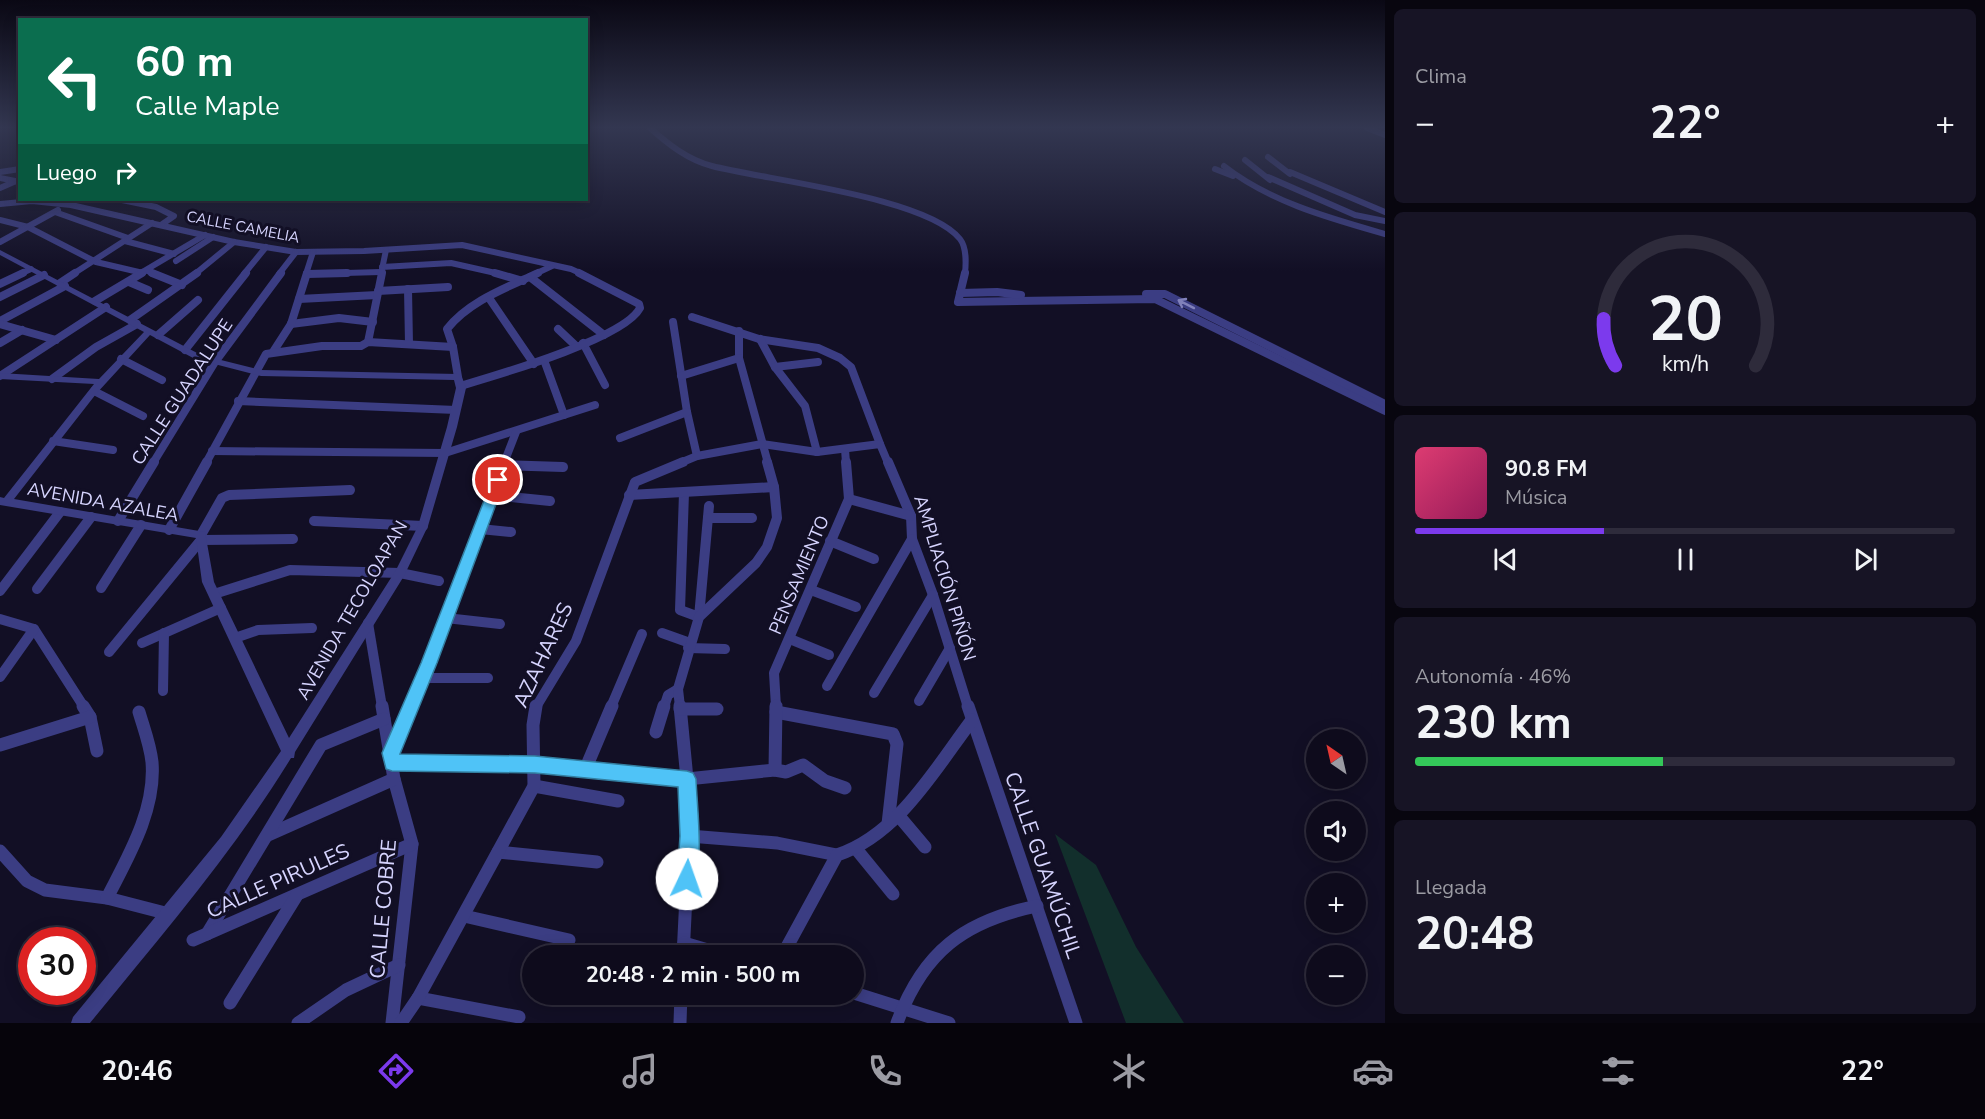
<!DOCTYPE html>
<html lang="es">
<head>
<meta charset="utf-8">
<style>
  body { margin:0; font-family:"Nunito Sans",sans-serif; background:#171425; color:#f1f3f6; height:100vh; display:flex; flex-direction:column; font-size:22px; white-space:nowrap }
  * { box-sizing:border-box; margin:0 }
  p { font-size:20px; color:#9b9ba3 }
  .icon { flex:none; width:33px; height:33px; fill:none; stroke:currentColor; stroke-width:2; stroke-linecap:round; stroke-linejoin:round }
  .map { position:relative; flex:1; overflow:hidden }
  .panel { display:flex; flex-direction:column; gap:9px; padding:9px; background:#08060f; width:600px }
  .panel>* { flex:none }
  .top-card { position:absolute; left:18px; top:18px; width:570px; height:183px; border-radius:0px; box-shadow:0 3px 15px #0003,0 0 0 2px #2e2b3b; background:#0b6e4f; color:#fff; overflow:hidden }
  .needle { width:39px; rotate:326deg }
  .tools { position:absolute; left:1306px; top:729px; display:grid; gap:12px }
  .tools a { display:grid; place-items:center; width:60px; height:60px; border-radius:50%; background:#0e0b1c; box-shadow:0 3px 15px #0003,0 0 0 2px #2e2b3b; font-size:30px }
  .speed { position:absolute; left:18px; top:927px; display:flex; gap:12px; font-size:30px; font-weight:700; text-align:center }
  .speed>* { display:grid; place-content:center; width:78px; height:78px; border-radius:50%; background:#0e0b1c; box-shadow:0 3px 15px #0003,0 0 0 2px #2e2b3b; line-height:1 }
  .speed .limit { border:9px solid #d22; background:#fff; color:#111 }
  .pin { position:absolute; display:grid; place-items:center; width:51px; height:51px; color:#fff; margin:-26px; border:3px solid #fff; border-radius:50%; box-shadow:0 2px 6px #0007 }
  .me { position:absolute; width:66px; margin:-33px; rotate:3deg; stroke-linejoin:round; filter:drop-shadow(0 0 4px #0008) }
  .turn { display:flex; align-items:center; gap:21px; height:126px; padding:0 18px; font-size:27px }
  .turn .icon { width:78px; height:78px; stroke-width:2.5 }
  .turn b { display:block; font-size:42px; line-height:51px }
  .then { display:flex; align-items:center; height:57px; padding:0 18px; background:#0003; gap:12px; font-size:22px }
  .big { font-size:45px; font-weight:700; line-height:1.1 }
  .panel .card { flex:1; display:flex; flex-direction:column; justify-content:center; gap:9px; min-width:0; padding:0 21px; border-radius:9px; background:#171425 }
  .panel .dial { align-items:center; gap:0 }
  .dial svg { height:156px; overflow:visible; fill:none; stroke:#2e2b3b; stroke-width:7; stroke-linecap:round; text-anchor:middle }
  .dial text { fill:#f1f3f6; stroke:none }
  .song { display:flex; align-items:center; gap:18px }
  .cover { width:72px; height:72px; border-radius:9px; background:linear-gradient(135deg,hsl(340 70% 55%),hsl(330 70% 35%)) }
  .played { height:6px; border-radius:3px; background:linear-gradient(90deg,#7c3aed 35%,#2e2b3b 35%) }
  .keys { display:flex; justify-content:space-around; direction:ltr }
  .heat { display:flex; justify-content:space-between; align-items:center; font-size:33px; direction:ltr }
  .charge { height:9px; border-radius:4px; background:linear-gradient(90deg,#34c759 46%,#2e2b3b 0) }
  .trip { position:absolute; left:522px; top:945px; width:342px; height:60px; border-radius:30px; background:#0e0b1c; box-shadow:0 3px 15px #0003,0 0 0 2px #2e2b3b; font-weight:700; line-height:60px; text-align:center }
  .tabs { display:flex; height:96px; justify-content:space-around; align-items:center; background:#06040b; color:#9b9ba3 }
  .tabs .icon { width:42px; height:42px }
  .tabs .active { color:#7c3aed }
  .tabs b { font-size:27px; color:#f1f3f6 }
  main { display:flex; flex:1; min-height:0 }
  .map>svg:first-child { display:block }
</style>
</head>
<body>
<main>
<div class="map">
<svg width="1385" height="1023" viewBox="0 0 1385 1023">
  <rect width="100%" height="100%" fill="#120f25"/>
  <path fill="#122f2c" d="M 1055,834 L 1096,865 L 1136,947 L 1184,1023 L 1126,1023 Z"/>
  <g fill="none" stroke-linecap="round" stroke-linejoin="round">
    <g stroke="#3b3d83" stroke-width="6">
      <path d="M 650,128 C 668,144 688,160 712,166 C 766,180 927,197 960,239 C 967,248 966,263 965,274"/>
      <path d="M 1367,128 L 1385,135"/>
      <path d="M 1268,157 L 1290,174"/>
      <path d="M 1245,160 L 1270,180"/>
      <path d="M 1224,166 C 1270,202 1329,218 1385,234"/>
      <path d="M 1215,169 L 1233,176"/>
      <path d="M 0,172 L 20,169"/>
      <path d="M 1290,172 L 1385,212"/>
      <path d="M 1268,177 L 1355,215 L 1385,221"/>
      <path d="M 0,178 L 20,182"/>
      <path d="M 0,188 L 16,181"/>
      <path d="M 122,200 L 156,207 L 174,216 L 161,225"/>
      <path d="M 0,204 L 32,201 L 71,205 L 234,242 L 296,252 L 364,251 L 462,245 L 571,269 L 582,274"/>
      <path d="M 55,212 L 128,238"/>
      <path d="M 0,220 L 28,227 L 96,262 L 143,273"/>
      <path d="M 125,241 L 174,254"/>
      <path d="M 0,242 L 58,210"/>
      <path d="M 176,261 L 213,237"/>
      <path d="M 382,267 L 451,263 L 500,274"/>
      <path d="M 147,271 L 156,274"/>
      <path d="M 20,274 L 31,269"/>
      <path d="M 73,274 L 152,223"/>
      <path d="M 139,274 L 205,235"/>
      <path d="M 195,274 L 234,242"/>
      <path d="M 244,274 L 266,247"/>
      <path d="M 279,274 L 296,252"/>
      <path d="M 306,274 L 313,252"/>
      <path d="M 307,274 L 381,272"/>
      <path d="M 381,274 L 386,250"/>
      <path d="M 535,274 L 552,266"/>
    </g>
    <g stroke="#3b3d83" stroke-width="8">
      <path d="M 152,273 L 182,285"/>
      <path d="M 495,273 L 523,281"/>
      <path d="M 965,273 L 958,302 L 1155,299 L 1385,411"/>
      <path d="M 307,274 L 347,273"/>
      <path d="M 530,277 L 604,335"/>
      <path d="M 129,282 L 148,290"/>
      <path d="M 60,283 L 75,273"/>
      <path d="M 0,284 L 23,273"/>
      <path d="M 408,289 L 409,344"/>
      <path d="M 378,291 L 448,287"/>
      <path d="M 960,293 L 997,292 L 1021,295"/>
      <path d="M 1146,294 L 1165,294 L 1385,404"/>
      <path d="M 0,297 L 44,275"/>
      <path d="M 489,298 L 534,364"/>
      <path d="M 299,299 L 377,295"/>
      <path d="M 95,301 L 142,273"/>
      <path d="M 692,317 L 759,339 L 818,348 L 840,358 L 851,367 L 880,444"/>
      <path d="M 130,320 L 197,273"/>
      <path d="M 0,321 L 65,286"/>
      <path d="M 673,322 L 687,412 L 697,456"/>
      <path d="M 0,324 L 56,340"/>
      <path d="M 291,324 L 339,318 L 373,322"/>
      <path d="M 558,329 L 576,346"/>
      <path d="M 739,331 L 739,358 L 768,463"/>
      <path d="M 158,335 L 198,300"/>
      <path d="M 760,339 L 775,367 L 805,406 L 817,452"/>
      <path d="M 368,342 L 382,273"/>
      <path d="M 0,343 L 22,330"/>
      <path d="M 583,343 L 605,385"/>
      <path d="M 185,350 L 246,273"/>
      <path d="M 273,352 L 291,324 L 307,273"/>
      <path d="M 121,359 L 162,380"/>
      <path d="M 544,360 L 564,415"/>
      <path d="M 775,367 L 818,362"/>
      <path d="M 0,376 L 106,307"/>
      <path d="M 681,376 L 739,358"/>
      <path d="M 458,377 L 453,347 L 447,329 C 469,301 506,288 538,273"/>
      <path d="M 52,379 L 96,347 L 137,324"/>
      <path d="M 460,386 C 497,375 624,339 640,308 L 639,304 L 579,273"/>
      <path d="M 94,391 L 143,416"/>
      <path d="M 238,401 L 456,410"/>
      <path d="M 620,438 L 687,412"/>
      <path d="M 53,441 L 113,450"/>
      <path d="M 845,449 L 846,463"/>
      <path d="M 212,451 L 445,453 L 595,405"/>
      <path d="M 153,463 L 215,362 L 281,273"/>
      <path d="M 206,463 L 266,354 L 322,346 L 361,346 L 368,342 L 453,347"/>
      <path d="M 504,463 L 516,432"/>
      <path d="M 680,463 L 697,456 L 762,444 L 817,452 L 880,444 L 888,463"/>
    </g>
    <g stroke="#3b3d83" stroke-width="10">
      <path d="M 888,462 L 911,516 L 912,539 L 933,595 L 968,707"/>
      <path d="M 504,465 L 563,467"/>
      <path d="M 684,493 L 680,610 L 699,617 L 709,506"/>
      <path d="M 492,495 L 550,501"/>
      <path d="M 629,495 L 774,487"/>
      <path d="M 849,499 L 911,516"/>
      <path d="M 708,518 L 752,518"/>
      <path d="M 118,521 L 154,462"/>
      <path d="M 314,521 L 423,526"/>
      <path d="M 480,529 L 511,532"/>
      <path d="M 169,530 L 207,462"/>
      <path d="M 201,535 L 222,498 L 229,495 L 350,490"/>
      <path d="M 830,541 L 874,559"/>
      <path d="M 101,588 L 141,525"/>
      <path d="M 37,589 L 91,517"/>
      <path d="M 811,590 L 856,607"/>
      <path d="M 0,591 L 60,512"/>
      <path d="M 214,594 L 290,570 L 400,573 L 439,581"/>
      <path d="M 446,618 L 500,624"/>
      <path d="M 0,619 L 34,629 L 84,707"/>
      <path d="M 368,623 L 382,707"/>
      <path d="M 662,633 L 690,643"/>
      <path d="M 235,638 L 258,630 L 312,628"/>
      <path d="M 790,639 L 829,655"/>
      <path d="M 142,643 L 221,608"/>
      <path d="M 688,648 L 725,649"/>
      <path d="M 109,652 L 201,540 L 293,539"/>
      <path d="M 0,677 L 34,629"/>
      <path d="M 423,678 L 488,678"/>
      <path d="M 827,686 L 912,539"/>
      <path d="M 163,691 L 164,633"/>
      <path d="M 874,693 L 933,595"/>
      <path d="M 919,701 L 950,648"/>
      <path d="M 410,707 L 505,462"/>
      <path d="M 536,707 L 576,641 L 635,482 L 683,462"/>
      <path d="M 611,707 L 642,634"/>
      <path d="M 664,707 L 668,695 L 678,689"/>
      <path d="M 680,707 L 678,689 L 699,617 L 756,563 L 767,547 L 777,518 L 774,487 L 767,462"/>
      <path d="M 776,707 L 774,673 L 849,499 L 846,462"/>
    </g>
    <g stroke="#3b3d83" stroke-width="13">
      <path d="M 83,706 L 90,717 L 97,751"/>
      <path d="M 382,706 L 394,779 L 412,844 L 392,1023"/>
      <path d="M 680,706 L 687,779 L 689,836 L 683,956"/>
      <path d="M 968,706 L 1076,1023"/>
      <path d="M 680,709 L 717,709"/>
      <path d="M 776,712 L 893,734 L 897,744 L 888,824"/>
      <path d="M 656,732 L 664,706"/>
      <path d="M 0,745 L 90,717"/>
      <path d="M 391,753 L 411,706"/>
      <path d="M 392,763 L 535,765 L 687,779 L 775,770 L 786,772 L 803,765 L 825,781 L 845,788"/>
      <path d="M 585,770 L 612,706"/>
      <path d="M 775,770 L 776,706"/>
      <path d="M 534,786 L 618,801"/>
      <path d="M 898,815 L 925,847"/>
      <path d="M 268,835 L 394,779"/>
      <path d="M 689,836 L 777,843 L 837,855"/>
      <path d="M 857,850 L 893,894"/>
      <path d="M 0,851 L 27,881 L 45,890 L 107,898 L 169,914"/>
      <path d="M 498,852 L 597,862"/>
      <path d="M 107,898 C 128,857 156,810 152,762 C 150,744 144,729 139,712"/>
      <path d="M 464,916 L 569,940"/>
      <path d="M 207,934 L 321,745 L 384,719"/>
      <path d="M 193,940 L 412,844"/>
      <path d="M 684,943 L 728,956"/>
      <path d="M 782,956 L 837,855 C 898,835 935,769 972,720"/>
      <path d="M 854,993 L 949,1023"/>
      <path d="M 418,998 L 519,1017"/>
      <path d="M 230,1003 L 297,895"/>
      <path d="M 298,1023 L 346,990 L 399,965"/>
      <path d="M 401,1023 L 418,998 L 534,786 L 533,725 L 536,706"/>
      <path d="M 680,1023 L 681,994"/>
      <path d="M 897,1023 C 923,952 964,921 1037,906"/>
    </g>
    <path fill="#3b3d83" fill-rule="evenodd" d="M 0,250 L 201,355 L 261,370 L 458,374 L 462,377 L 466,388 L 457,427 L 428,526 L 404,576 L 295,752 L 294,758 L 291,758 C 233,853 160,937 90,1023 L 71,1023 L 73,1017 L 221,837 L 281,751 L 202,582 L 196,538 L 0,505 L 0,497 L 4,498 L 94,384 L 0,379 L 0,373 L 99,379 L 144,332 L 0,255 ZM 150,335 L 195,359 L 261,376 L 454,380 L 456,388 L 447,427 L 418,526 L 396,570 L 289,738 L 214,582 L 205,532 L 14,499 L 96,394 Z"/>
  </g>
  <defs><path id="oneway-shaft" d="M-6 0H5M1.5-3L5.5 0L1.5 3" fill="none" stroke-width="1.6" stroke-linecap="round" stroke-linejoin="round" transform="scale(1.5)"/></defs>
  <use stroke="#8181ba" href="#oneway-shaft" transform="translate(1186 304) rotate(-153)"/>
  <linearGradient id="sky" x2="0" y2="1"><stop stop-color="#0a0814"/><stop offset="0.47" stop-color="#333751"/><stop offset="1" stop-color="#333751" stop-opacity="0"/></linearGradient>
  <rect width="1385" height="271" fill="url(#sky)"/>
  <path fill="#4fc3f7" stroke="#337fa1" stroke-width="1.5" d="M 498,475 L 505,480 L 437,663 L 400,754 L 535,756 L 687,771 L 693,773 L 696,779 C 697,807 704,861 694,886 L 687,889 L 680,886 L 677,879 L 680,836 L 678,787 L 535,773 L 392,771 L 386,769 L 382,753 L 421,663 L 492,480 Z"/>
  <g text-anchor="middle" stroke-width="6" stroke-linejoin="round" paint-order="stroke">
    <g font-size="15" fill="#d6d4fe" stroke="#120f25">
      <text transform="translate(243 227) rotate(11)" y="5">CALLE CAMELIA</text>
    </g>
    <g font-size="18" fill="#d6d4fe" stroke="#120f25">
      <text transform="translate(182 392) rotate(-57)" y="6">CALLE GUADALUPE</text>
      <text transform="translate(103 502) rotate(10)" y="6">AVENIDA AZALEA</text>
      <text transform="translate(799 575) rotate(-67)" y="6">PENSAMIENTO</text>
      <text transform="translate(945 578) rotate(73)" y="6">AMPLIACIÓN PIÑÓN</text>
      <text transform="translate(352 610) rotate(-60)" y="6">AVENIDA TECOLOAPAN</text>
    </g>
    <g font-size="21" fill="#d6d4fe" stroke="#120f25">
      <text transform="translate(543 655) rotate(-65)" y="7">AZAHARES</text>
      <text transform="translate(1043 865) rotate(71)" y="7">CALLE GUAMÚCHIL</text>
      <text transform="translate(278 881) rotate(-24)" y="7">CALLE PIRULES</text>
      <text transform="translate(383 909) rotate(-85)" y="7">CALLE COBRE</text>
    </g>
  </g>
</svg>
<div class="tools">
<a><svg class="needle" viewBox="-14 -14 28 28"><path d="M0-13l5 13h-10z" fill="#e53935"/><path d="M0 13l5-13h-10z" fill="#9b9ba3"/></svg></a>
<a><svg class="icon" aria-label="sound" viewBox="0 0 24 24"><path d="M4 9h4l5-4v14l-5-4H4zM17 9q2 3 0 6"/></svg></a>
<a>+</a>
<a>−</a>
</div>
<div class="speed"><div class="limit">30</div></div>
<div class="pin" style="left:498px;top:480px;background:#d93025"><svg class="icon" aria-label="arrive" viewBox="0 0 24 24"><path d="M6 21V4h12l-3 4 3 4H6"/></svg></div>
<svg class="me" style="left:687px;top:879px" viewBox="-20 -20 40 40"><circle r="19" fill="#fff"/><path d="M0-13L10 11 0 6-10 11z" fill="#4fc3f7"/></svg>
<div class="trip">20:48 · 2 min · 500 m</div>
<div class="top-card">
<div class="turn"><svg class="icon" aria-label="left" viewBox="0 0 24 24"><path d="M17 20v-9H6M10 6l-5 5 5 5"/></svg><div><b>60 m</b>Calle Maple</div></div>
<div class="then">Luego<svg class="icon" aria-label="right" viewBox="0 0 24 24"><path d="M7 20v-9h11M14 6l5 5-5 5"/></svg></div>
</div>
</div>
<section class="panel">
<div class="card"><p>Clima</p>
<div class="heat"><a>−</a><b class="big">22°</b><a>+</a></div>
</div>
<div class="card dial"><svg viewBox="0 0 100 80">
<path d="M14 69A42 42 0 1 1 86 69"/>
<path d="M14 69A42 42 0 0 1 8 45" stroke="#7c3aed"/>
<text x="50" y="56" font-size="32" font-weight="700">20</text>
<text x="50" y="72" font-size="11">km/h</text>
</svg></div>
<div class="card">
<div class="song"><i class="cover"></i><div><b>90.8 FM</b><p>Música</p></div></div>
<div class="played"></div>
<div class="keys"><svg class="icon" aria-label="previous" viewBox="0 0 24 24"><path d="M18 5L8 12l10 7zM5 5v14"/></svg><svg class="icon" aria-label="pause" viewBox="0 0 24 24"><path d="M8 5v14M16 5v14"/></svg><svg class="icon" aria-label="next" viewBox="0 0 24 24"><path d="M6 5l10 7-10 7zM19 5v14"/></svg></div>
</div>
<div class="card"><p>Autonomía · 46%</p><b class="big">230 km</b><div class="charge"></div></div>
<div class="card"><p>Llegada</p><b class="big">20:48</b></div>
</section>
</main>
<nav class="tabs">
<b>20:46</b>
<svg class="icon active" aria-label="directions" viewBox="0 0 24 24"><path d="M12 3l9 9-9 9-9-9zM9 14v-3h6M13 9l2 2-2 2"/></svg>
<svg class="icon" aria-label="music" viewBox="0 0 24 24"><path d="M9 18V5l10-2v13"/><circle cx="6" cy="18" r="3"/><circle cx="16" cy="16" r="3"/></svg>
<svg class="icon" aria-label="phone" viewBox="0 0 24 24"><path d="M5 4h4l2 5-3 2q2 4 5 5l2-3 5 2v4C11 20 4 13 5 4z"/></svg>
<svg class="icon" aria-label="climate" viewBox="0 0 24 24"><path d="M12 3v18M4 7l16 10M4 17L20 7"/></svg>
<svg class="icon" aria-label="car" viewBox="0 0 24 24"><path d="M5 17H2v-5l4-1 3-4h7l3 4 3 1v5h-3M9 17h6M6 11h13"/><circle cx="7" cy="17" r="2"/><circle cx="17" cy="17" r="2"/></svg>
<svg class="icon" aria-label="filters" viewBox="0 0 24 24"><path d="M4 7h16M4 17h16"/><circle cx="9" cy="7" r="2"/><circle cx="15" cy="17" r="2"/></svg>
<b>22°</b>
</nav>
</body>
</html>
